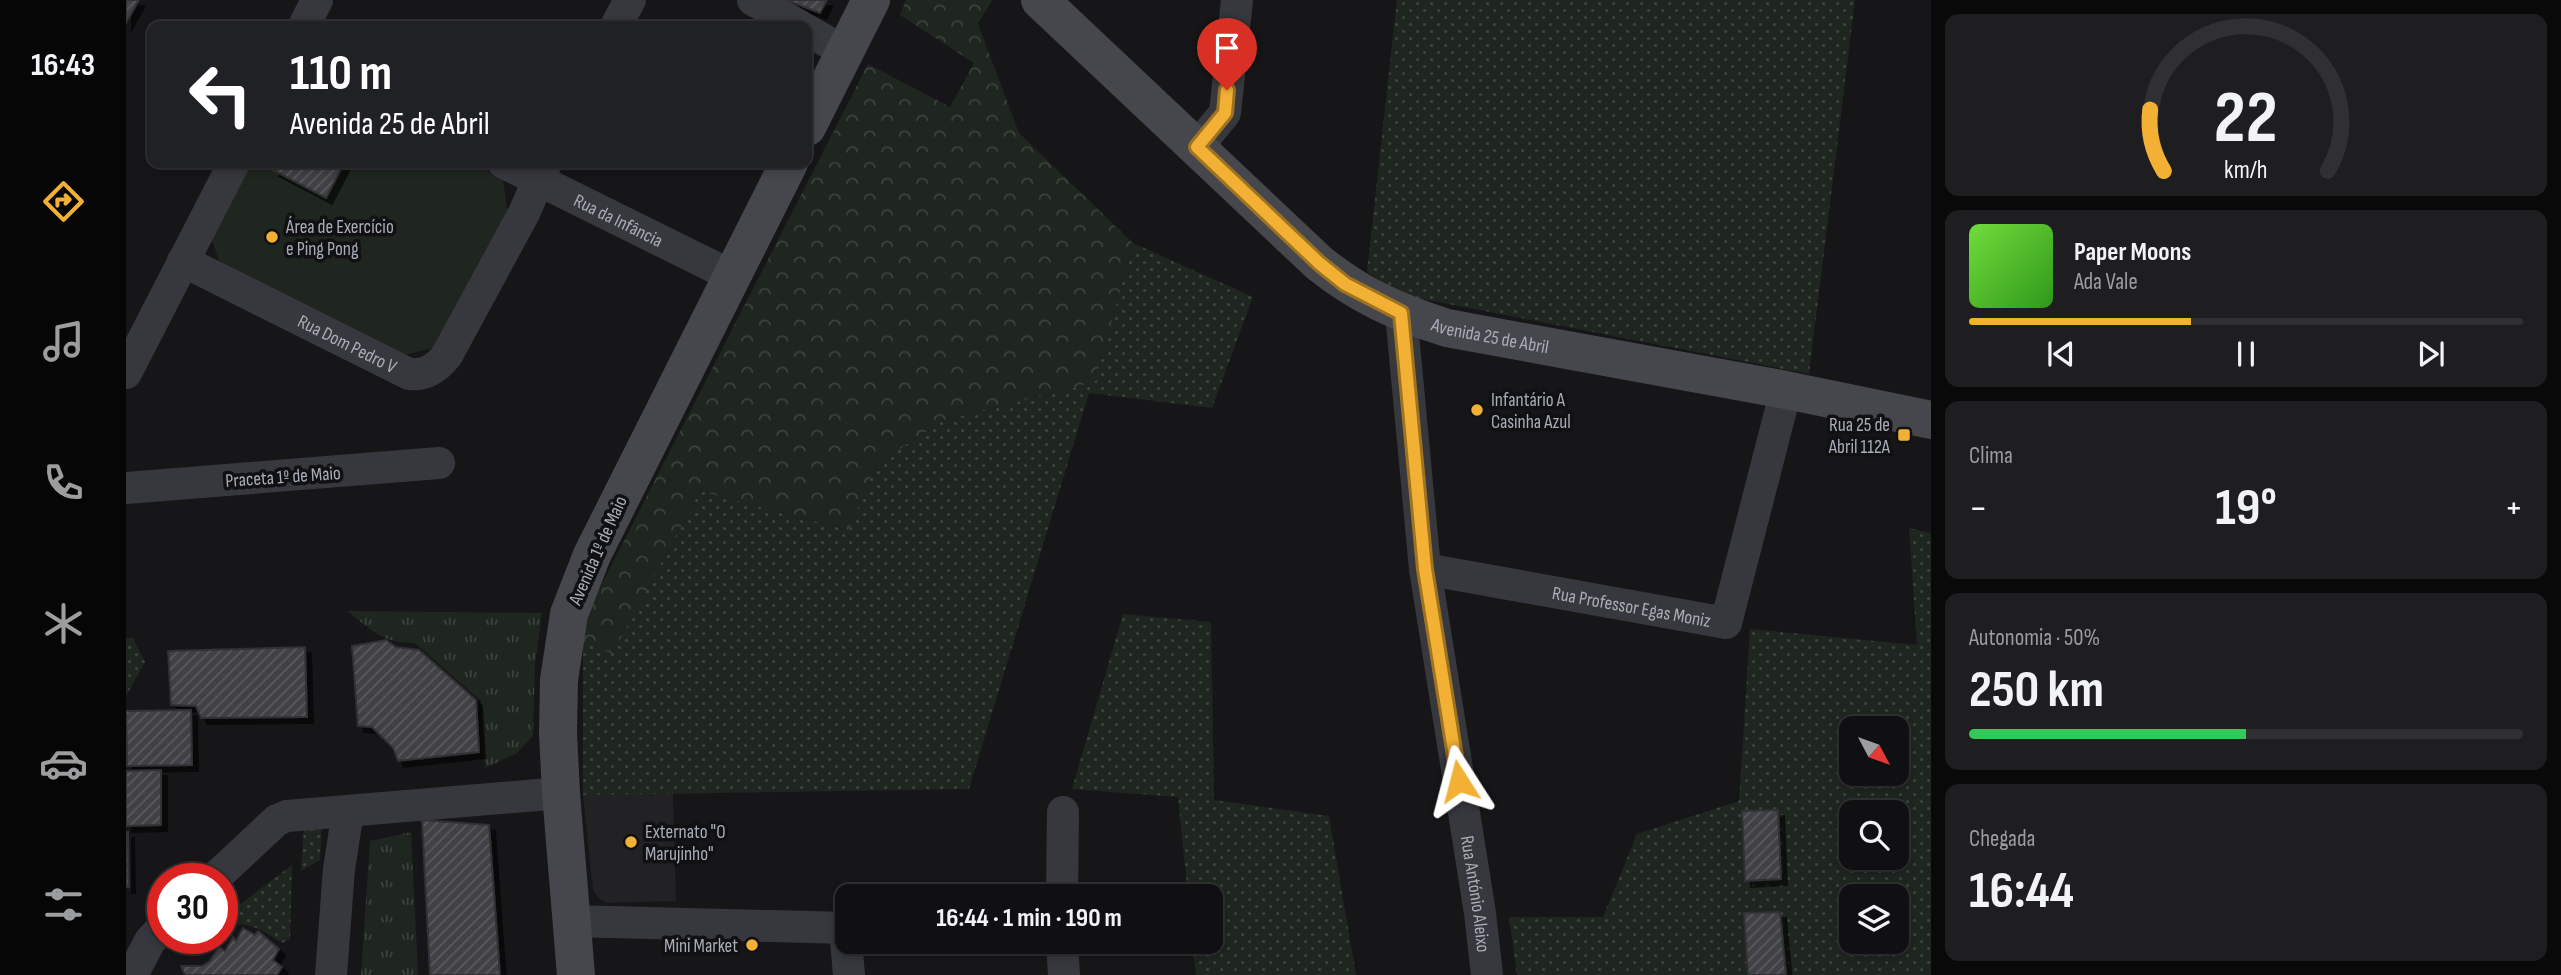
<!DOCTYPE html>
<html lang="pt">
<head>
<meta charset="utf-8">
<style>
  body { margin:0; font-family:"Sofia Sans Condensed",sans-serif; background:#1e1e20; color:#f1f3f6; height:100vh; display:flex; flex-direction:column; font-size:26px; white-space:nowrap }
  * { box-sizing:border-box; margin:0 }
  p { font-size:23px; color:#9c9d9f }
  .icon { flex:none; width:38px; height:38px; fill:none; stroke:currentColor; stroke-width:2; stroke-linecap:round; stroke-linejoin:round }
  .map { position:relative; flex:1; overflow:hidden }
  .sheet { display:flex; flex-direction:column; gap:14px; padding:14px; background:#09090a; width:630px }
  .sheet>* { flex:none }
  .hud { position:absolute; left:21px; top:21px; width:665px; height:147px; border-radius:14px; box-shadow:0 4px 10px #0003,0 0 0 2px #303032; background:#202124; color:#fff; overflow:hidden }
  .needle { width:46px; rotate:131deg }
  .tools { position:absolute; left:1713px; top:716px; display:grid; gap:14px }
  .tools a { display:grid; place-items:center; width:70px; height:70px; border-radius:14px; background:#101012; box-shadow:0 4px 10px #0003,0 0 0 2px #303032; font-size:35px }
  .speed { position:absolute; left:21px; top:863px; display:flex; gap:14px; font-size:35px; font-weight:700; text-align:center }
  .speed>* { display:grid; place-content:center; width:91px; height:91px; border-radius:50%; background:#101012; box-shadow:0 4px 10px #0003,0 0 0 2px #303032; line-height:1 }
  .speed .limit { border:10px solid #d22; background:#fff; color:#111 }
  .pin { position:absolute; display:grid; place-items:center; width:60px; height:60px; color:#fff; margin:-72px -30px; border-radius:50% 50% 50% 0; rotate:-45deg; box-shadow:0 0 7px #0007 }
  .pin .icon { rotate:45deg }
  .me { position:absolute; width:77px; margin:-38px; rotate:351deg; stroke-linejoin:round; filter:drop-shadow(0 0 5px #0008) }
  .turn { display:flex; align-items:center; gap:24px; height:147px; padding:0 28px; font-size:32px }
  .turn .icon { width:91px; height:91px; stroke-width:2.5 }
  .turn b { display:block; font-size:49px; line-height:60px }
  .big { font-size:52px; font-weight:700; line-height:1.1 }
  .sheet .widget { flex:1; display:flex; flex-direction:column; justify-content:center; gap:10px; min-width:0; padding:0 24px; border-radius:14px; background:#1e1e20 }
  .sheet .dial { align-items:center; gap:0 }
  .dial svg { height:182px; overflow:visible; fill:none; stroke:#303032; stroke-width:7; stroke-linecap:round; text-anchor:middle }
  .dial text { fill:#f1f3f6; stroke:none }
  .song { display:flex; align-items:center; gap:21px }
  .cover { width:84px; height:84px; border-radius:10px; background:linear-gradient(135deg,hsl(100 70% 55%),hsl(110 70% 35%)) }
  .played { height:7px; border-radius:4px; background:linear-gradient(90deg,#f2b134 40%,#303032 40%) }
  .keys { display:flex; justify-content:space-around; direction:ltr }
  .heat { display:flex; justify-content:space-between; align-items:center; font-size:38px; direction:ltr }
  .charge { height:10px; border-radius:5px; background:linear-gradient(90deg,#34c759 50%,#303032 0) }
  .trip { position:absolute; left:709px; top:884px; width:388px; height:70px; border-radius:14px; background:#101012; box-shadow:0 4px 10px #0003,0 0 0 2px #303032; font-weight:700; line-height:70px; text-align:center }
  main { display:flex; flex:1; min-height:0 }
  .tab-bar { display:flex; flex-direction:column; width:126px; justify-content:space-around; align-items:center; background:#060607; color:#9c9d9f }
  .tab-bar .icon { width:49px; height:49px }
  .tab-bar .active { color:#f2b134 }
  .tab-bar b { font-size:32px; color:#f1f3f6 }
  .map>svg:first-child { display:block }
</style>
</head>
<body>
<main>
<nav class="tab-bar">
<b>16:43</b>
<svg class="icon active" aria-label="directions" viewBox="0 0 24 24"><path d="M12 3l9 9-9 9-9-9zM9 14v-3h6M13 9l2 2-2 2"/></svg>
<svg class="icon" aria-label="music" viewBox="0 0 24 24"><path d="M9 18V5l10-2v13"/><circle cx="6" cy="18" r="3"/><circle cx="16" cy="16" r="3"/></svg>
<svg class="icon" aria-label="phone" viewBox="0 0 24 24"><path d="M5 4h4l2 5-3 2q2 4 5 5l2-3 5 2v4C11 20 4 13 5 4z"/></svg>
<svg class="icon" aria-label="climate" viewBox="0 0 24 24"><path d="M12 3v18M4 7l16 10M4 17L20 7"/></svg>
<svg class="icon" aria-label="car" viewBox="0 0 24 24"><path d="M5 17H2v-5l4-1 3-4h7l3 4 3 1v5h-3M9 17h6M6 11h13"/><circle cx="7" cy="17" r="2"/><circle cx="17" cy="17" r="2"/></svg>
<svg class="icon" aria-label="filters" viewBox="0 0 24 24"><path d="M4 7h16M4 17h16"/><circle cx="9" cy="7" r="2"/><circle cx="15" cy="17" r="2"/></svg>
</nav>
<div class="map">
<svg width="1805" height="975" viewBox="0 0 1805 975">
  <defs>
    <pattern id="grass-dots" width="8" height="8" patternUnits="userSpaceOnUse" patternTransform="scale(1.75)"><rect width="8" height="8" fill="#1e261f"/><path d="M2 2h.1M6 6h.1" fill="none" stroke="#3c433d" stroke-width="1.8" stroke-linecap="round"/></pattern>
    <pattern id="forest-crowns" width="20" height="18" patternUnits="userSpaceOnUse" patternTransform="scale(1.75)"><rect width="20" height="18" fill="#1e261f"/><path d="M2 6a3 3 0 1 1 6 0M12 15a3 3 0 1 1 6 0" fill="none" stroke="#3c433d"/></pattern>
    <pattern id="park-tufts" width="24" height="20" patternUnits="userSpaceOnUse" patternTransform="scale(1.75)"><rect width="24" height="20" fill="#1e261f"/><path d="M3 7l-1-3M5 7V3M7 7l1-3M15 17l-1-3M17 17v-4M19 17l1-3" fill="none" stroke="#3c433d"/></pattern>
    <pattern id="building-hatch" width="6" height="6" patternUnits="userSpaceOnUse" patternTransform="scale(1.75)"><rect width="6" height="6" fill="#404145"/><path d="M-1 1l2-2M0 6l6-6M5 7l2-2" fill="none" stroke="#595a5e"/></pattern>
    <filter id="shadow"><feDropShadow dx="6" dy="6" stdDeviation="0" flood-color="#0009"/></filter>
  </defs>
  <rect width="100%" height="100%" fill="#161618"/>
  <path fill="#222225" d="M 547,793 L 550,901 L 481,903 L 473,899 L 467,890 L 457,795 Z"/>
  <g fill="url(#grass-dots)" fill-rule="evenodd">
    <path d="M 1271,0 L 1729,0 L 1683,374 L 1276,295 L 1241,272 Z"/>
    <path d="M 1007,243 L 1127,297 L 1086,408 L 963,393 L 843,789 L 457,795 L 457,640 L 486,653 L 574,491 L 722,530 L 749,465 L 818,420 L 969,382 Z"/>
    <path d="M 1783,528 L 1805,533 L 1805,975 L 1391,975 L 1383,917 L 1477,917 L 1511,834 L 1613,801 L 1624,629 L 1791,645 ZM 1726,728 L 1771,728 L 1771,774 L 1726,774 ZM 1726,812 L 1771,812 L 1771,858 L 1726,858 ZM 1726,896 L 1771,896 L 1771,942 L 1726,942 Z"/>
    <path d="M 997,614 L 1085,622 L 1088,800 L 1203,816 L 1230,975 L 1070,975 L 1066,942 L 1085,942 L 1085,896 L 1062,896 L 1052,797 L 946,789 Z"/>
    <path d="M 0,638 L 7,638 L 19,662 L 0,696 Z"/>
    <path d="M 196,825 L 194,860 L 175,871 L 178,826 Z"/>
    <path d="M 166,865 L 164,939 L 156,943 C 139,932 115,914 96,933 L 96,918 Z"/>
  </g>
  <path fill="url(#forest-crowns)" d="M 780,0 L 866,0 L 852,24 L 893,133 L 1007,243 L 969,382 L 818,420 L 749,465 L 723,530 L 574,491 L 486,654 L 457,640 L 460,615 L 742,64 L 824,107 L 848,63 L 774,15 Z"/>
  <g fill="url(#park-tufts)">
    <path d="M 221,611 L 416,613 L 409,665 L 407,736 L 390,754 L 359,768 L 355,701 L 289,643 C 255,643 246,630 221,611 Z"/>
    <path d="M 285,832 L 292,975 L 235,975 L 244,841 Z"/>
  </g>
  <path fill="#1e261f" d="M 118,163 L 348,163 L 377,178 L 382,218 L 312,347 L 274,356 L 95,266 L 83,232 Z"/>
  <g fill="url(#building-hatch)" stroke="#303034" stroke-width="2" filter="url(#shadow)">
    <path d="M 0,0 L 13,0 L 0,23 Z"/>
    <path d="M 660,0 L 701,0 L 694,13 Z"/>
    <path d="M 151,163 L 218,163 L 200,198 L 147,170 Z"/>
    <path d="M 260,640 L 270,647 L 293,650 L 350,700 L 353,752 L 272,761 L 267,748 L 246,727 L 232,726 L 226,646 Z"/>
    <path d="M 179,647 L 181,717 L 75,718 L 70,706 L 45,705 L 42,651 Z"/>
    <path d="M 65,710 L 66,765 L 1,766 L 0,711 Z"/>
    <path d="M 35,770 L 35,825 L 0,826 L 0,771 Z"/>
    <path d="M 1652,810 L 1655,879 L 1619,881 L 1616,811 Z"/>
    <path d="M 296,820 L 363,825 L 374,975 L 304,975 Z"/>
    <path d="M 0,832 L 2,832 L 3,887 L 0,887 Z"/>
    <path d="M 1654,912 L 1660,975 L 1622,975 L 1618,913 Z"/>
    <path d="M 117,928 L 129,935 L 132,931 L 153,949 L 147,960 L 156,967 L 151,975 L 59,975 L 55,966 L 76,966 L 84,961 L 93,947 L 99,951 L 107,937 L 110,941 Z"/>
  </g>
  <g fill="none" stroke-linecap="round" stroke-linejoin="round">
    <g stroke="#37383d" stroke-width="32">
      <path d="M 627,0 L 674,26"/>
      <path d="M 178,26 L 191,0"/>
      <path d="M 490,26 L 504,0"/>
      <path d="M 681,30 L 719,52"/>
      <path d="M 1071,147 L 1099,113 L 1111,0"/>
      <path id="s1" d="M 378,163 L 606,276"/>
      <path id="s2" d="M 57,261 L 283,374 C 300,376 311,368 321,355 L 398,213 L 420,163"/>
      <path id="s3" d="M 1275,313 L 1299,569 L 1354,913 L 1361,975"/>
      <path d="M 0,373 L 108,163"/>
      <path d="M 0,488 L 313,463"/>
      <path id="s4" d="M 1299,569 L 1600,623 L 1660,390"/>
      <path d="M 89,878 L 151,820 L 161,816 L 435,793"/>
      <path d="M 936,896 L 937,812"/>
      <path d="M 446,921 L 721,928"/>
      <path d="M 719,928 L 723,975"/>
      <path d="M 936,942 L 938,975"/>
      <path d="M 6,975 L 24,941 L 37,927"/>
      <path d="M 205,975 L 213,869 L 222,811"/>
    </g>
    <g stroke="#45474d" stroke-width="38">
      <path id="s5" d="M 914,0 L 1193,263 C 1234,296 1271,312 1321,328 L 1660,390 L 1805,420"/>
      <path d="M 681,127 L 745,0"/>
      <path d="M 450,975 L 435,793 L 432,733 L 433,680 L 443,614 L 466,555 L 663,163"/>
    </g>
  </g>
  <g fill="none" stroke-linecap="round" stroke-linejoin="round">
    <defs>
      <path id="route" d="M 1101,90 L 1099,113 L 1071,147 L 1193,263 L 1219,284 L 1275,313 L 1299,569 L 1333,781"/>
    </defs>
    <use href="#route" stroke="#9d7322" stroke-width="18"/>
    <use href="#route" stroke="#f2b134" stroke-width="12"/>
  </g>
  <g fill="#f2b134" stroke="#111113" stroke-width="2.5">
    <circle cx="146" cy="237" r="7"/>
    <circle cx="1351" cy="410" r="7"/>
    <rect x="1771" y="428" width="14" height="14" rx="3.5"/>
    <circle cx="505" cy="842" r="7"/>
    <circle cx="626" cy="945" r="7"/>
  </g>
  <g text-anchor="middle" stroke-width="7" stroke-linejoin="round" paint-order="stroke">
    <g font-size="19" fill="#a8adb8" stroke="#111113">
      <text dy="7" stroke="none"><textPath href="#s1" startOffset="128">Rua da Infância</textPath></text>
      <text dy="7" stroke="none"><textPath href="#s5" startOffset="572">Avenida 25 de Abril</textPath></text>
      <text dy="7" stroke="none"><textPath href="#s2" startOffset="184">Rua Dom Pedro V</textPath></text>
      <text transform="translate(157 476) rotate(-4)" y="7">Praceta 1º de Maio</text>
      <text transform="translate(471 550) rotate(-66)" y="7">Avenida 1º de Maio</text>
      <text dy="7" stroke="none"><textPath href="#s4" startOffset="210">Rua Professor Egas Moniz</textPath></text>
      <text dy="7" stroke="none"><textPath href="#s3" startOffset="586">Rua António Aleixo</textPath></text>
    </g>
    <g font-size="19" fill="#a8adb8" stroke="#111113" text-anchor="start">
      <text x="160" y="233">Área de Exercício<tspan x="160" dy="22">e Ping Pong</tspan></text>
      <text x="1365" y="406">Infantário A<tspan x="1365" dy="22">Casinha Azul</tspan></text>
      <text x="1764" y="431" text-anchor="end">Rua 25 de<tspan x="1764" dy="22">Abril 112A</tspan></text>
      <text x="519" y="838">Externato "O<tspan x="519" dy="22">Marujinho"</tspan></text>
      <text x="612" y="952" text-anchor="end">Mini Market</text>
    </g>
  </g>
</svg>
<div class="tools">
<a><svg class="needle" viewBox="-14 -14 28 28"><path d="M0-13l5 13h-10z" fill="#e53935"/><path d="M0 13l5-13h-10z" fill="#9c9d9f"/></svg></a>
<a><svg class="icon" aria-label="search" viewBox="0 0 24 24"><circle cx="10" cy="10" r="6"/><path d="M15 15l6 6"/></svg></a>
<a><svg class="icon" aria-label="layers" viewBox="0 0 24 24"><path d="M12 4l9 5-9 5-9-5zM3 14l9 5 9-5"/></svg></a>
</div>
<div class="speed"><div class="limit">30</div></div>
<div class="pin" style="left:1101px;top:90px;background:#d93025"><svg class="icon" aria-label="arrive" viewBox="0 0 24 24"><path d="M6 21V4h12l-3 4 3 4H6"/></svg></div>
<svg class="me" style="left:1333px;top:781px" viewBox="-20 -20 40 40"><path d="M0-17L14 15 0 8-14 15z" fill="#f2b134" stroke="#fff" stroke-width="4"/></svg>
<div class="trip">16:44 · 1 min · 190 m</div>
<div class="hud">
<div class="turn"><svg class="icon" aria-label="left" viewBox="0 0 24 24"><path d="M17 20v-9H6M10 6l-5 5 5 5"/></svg><div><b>110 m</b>Avenida 25 de Abril</div></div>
</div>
</div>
<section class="sheet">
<div class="widget dial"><svg viewBox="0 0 100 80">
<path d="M14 69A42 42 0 1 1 86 69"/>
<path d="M14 69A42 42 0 0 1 8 42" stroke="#f2b134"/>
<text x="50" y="56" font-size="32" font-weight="700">22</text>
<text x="50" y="72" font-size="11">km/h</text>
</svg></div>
<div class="widget">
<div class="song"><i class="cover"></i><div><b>Paper Moons</b><p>Ada Vale</p></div></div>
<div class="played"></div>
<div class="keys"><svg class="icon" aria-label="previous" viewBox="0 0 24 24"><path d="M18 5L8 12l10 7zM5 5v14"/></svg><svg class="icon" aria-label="pause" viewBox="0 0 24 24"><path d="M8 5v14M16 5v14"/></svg><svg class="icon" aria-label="next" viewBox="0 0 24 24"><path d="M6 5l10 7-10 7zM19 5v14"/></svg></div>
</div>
<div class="widget"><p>Clima</p>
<div class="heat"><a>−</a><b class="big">19°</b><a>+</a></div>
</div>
<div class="widget"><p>Autonomia · 50%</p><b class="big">250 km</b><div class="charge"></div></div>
<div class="widget"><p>Chegada</p><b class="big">16:44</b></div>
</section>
</main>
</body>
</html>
